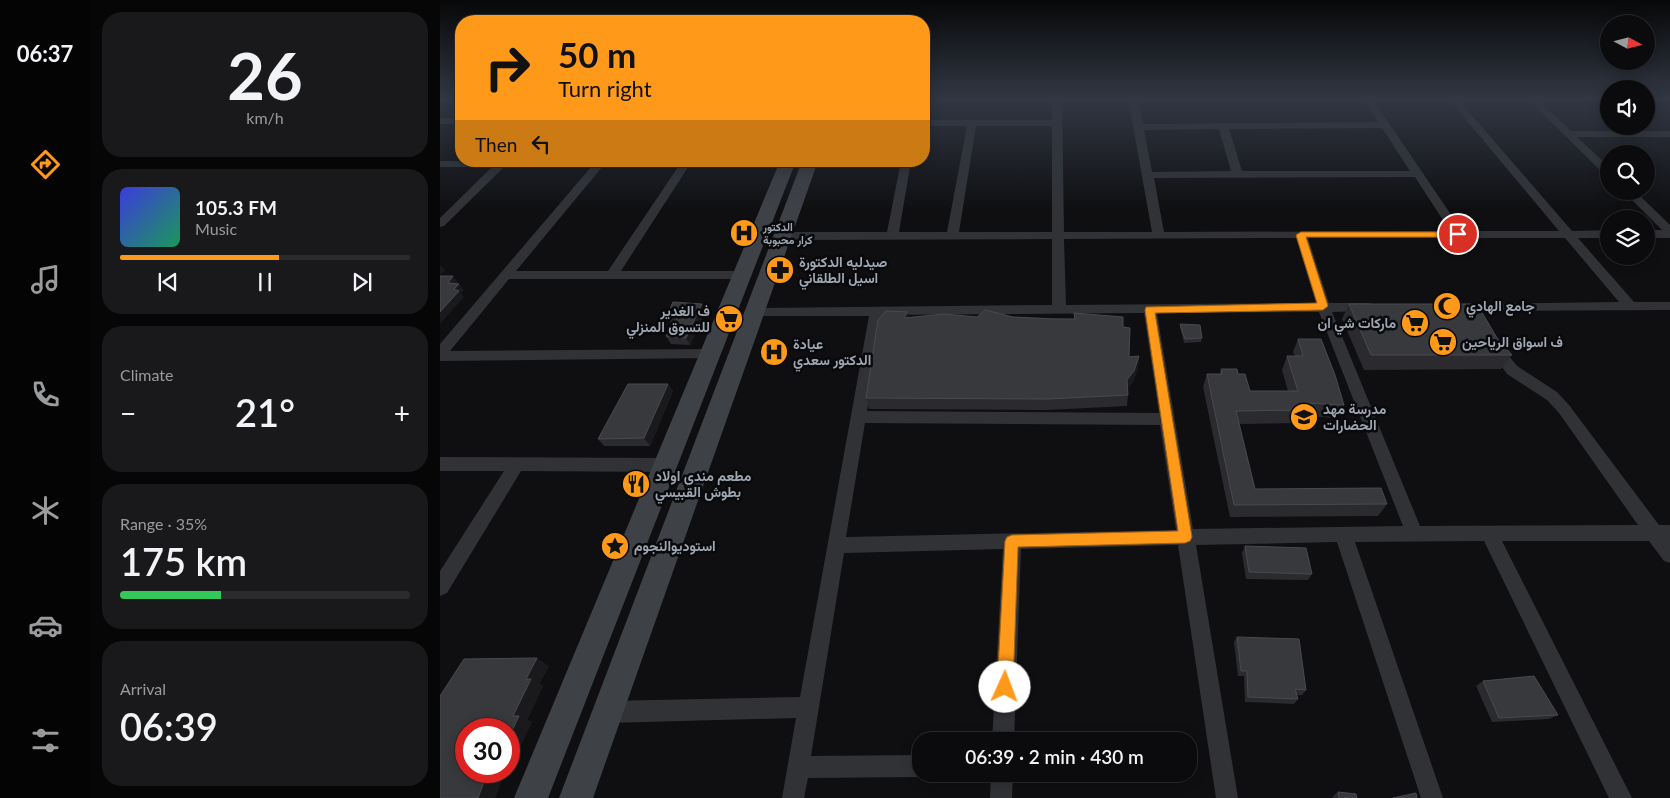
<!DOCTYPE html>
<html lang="en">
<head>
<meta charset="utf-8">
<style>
  body { margin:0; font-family:Lato,Vazirmatn,sans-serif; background:#19191b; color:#f1f3f6; height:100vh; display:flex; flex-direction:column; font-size:19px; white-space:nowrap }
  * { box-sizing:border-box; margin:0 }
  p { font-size:16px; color:#9a9b9d }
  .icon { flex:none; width:28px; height:28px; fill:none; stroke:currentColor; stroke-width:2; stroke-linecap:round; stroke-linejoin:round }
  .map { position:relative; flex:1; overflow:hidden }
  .sheet { display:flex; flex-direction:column; gap:12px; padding:12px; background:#060607; width:350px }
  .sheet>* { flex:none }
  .banner { position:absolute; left:15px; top:15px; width:475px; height:152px; border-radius:20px; box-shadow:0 2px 12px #0003,0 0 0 1px #2b2b2e; background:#ff9919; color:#111; overflow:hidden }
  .needle { width:32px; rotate:97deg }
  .buttons { position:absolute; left:1160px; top:15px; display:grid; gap:10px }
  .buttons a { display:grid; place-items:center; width:55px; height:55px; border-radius:50%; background:#0b0b0d; box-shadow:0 2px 12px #0003,0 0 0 1px #2b2b2e; font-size:25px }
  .speed { position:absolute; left:15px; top:718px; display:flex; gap:10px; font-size:25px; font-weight:700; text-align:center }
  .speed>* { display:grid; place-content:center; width:65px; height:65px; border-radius:50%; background:#0b0b0d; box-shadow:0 2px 12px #0003,0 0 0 1px #2b2b2e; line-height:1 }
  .speed .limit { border:8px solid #d22; background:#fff; color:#111 }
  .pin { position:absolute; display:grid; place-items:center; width:42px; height:42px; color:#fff; margin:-21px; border:2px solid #fff; border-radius:50%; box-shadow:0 1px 5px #0007 }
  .me { position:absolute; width:55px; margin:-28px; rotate:2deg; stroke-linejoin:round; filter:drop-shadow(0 0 4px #0008) }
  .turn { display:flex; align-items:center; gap:18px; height:105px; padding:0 20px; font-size:22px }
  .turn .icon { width:65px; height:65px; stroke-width:2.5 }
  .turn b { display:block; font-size:35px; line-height:42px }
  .then { display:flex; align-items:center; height:48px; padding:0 20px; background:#0003; gap:10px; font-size:19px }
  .big { font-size:38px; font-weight:600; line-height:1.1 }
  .sheet .tile { flex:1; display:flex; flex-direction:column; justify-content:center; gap:8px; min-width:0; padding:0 18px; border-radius:20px; background:#19191b }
  .sheet .dial { align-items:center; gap:0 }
  .dial b { font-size:65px; line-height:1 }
  .song { display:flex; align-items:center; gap:15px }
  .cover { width:60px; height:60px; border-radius:8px; background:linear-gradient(135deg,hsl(240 70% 55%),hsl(150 70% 35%)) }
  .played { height:5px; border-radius:2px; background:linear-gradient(90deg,#ff9919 55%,#2b2b2e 55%) }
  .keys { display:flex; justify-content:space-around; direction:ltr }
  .heat { display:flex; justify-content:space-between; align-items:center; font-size:28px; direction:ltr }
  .charge { height:8px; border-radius:4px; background:linear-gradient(90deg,#34c759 35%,#2b2b2e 0) }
  .trip { position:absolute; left:472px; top:732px; width:285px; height:50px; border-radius:20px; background:#0b0b0d; box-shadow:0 2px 12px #0003,0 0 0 1px #2b2b2e; font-weight:600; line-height:50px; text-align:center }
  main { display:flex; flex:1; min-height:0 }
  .tab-bar { display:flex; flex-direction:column; width:90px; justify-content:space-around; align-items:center; background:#040405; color:#9a9b9d }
  .tab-bar .icon { width:35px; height:35px }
  .tab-bar .current { color:#ff9919 }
  .tab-bar b { font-size:22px; color:#f1f3f6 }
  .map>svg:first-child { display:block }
</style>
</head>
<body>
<main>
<nav class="tab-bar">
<b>06:37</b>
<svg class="icon current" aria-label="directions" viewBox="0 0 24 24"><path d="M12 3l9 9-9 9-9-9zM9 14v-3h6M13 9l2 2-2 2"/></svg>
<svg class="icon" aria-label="music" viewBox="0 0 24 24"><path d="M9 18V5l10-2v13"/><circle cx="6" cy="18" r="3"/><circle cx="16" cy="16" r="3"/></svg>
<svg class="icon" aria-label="phone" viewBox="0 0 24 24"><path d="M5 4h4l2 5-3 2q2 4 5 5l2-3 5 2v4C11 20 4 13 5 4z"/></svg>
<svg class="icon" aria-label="climate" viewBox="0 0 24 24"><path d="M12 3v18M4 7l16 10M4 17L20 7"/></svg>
<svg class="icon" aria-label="car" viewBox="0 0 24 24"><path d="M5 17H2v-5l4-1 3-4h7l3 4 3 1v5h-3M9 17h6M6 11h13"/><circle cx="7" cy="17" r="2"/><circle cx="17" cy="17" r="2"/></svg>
<svg class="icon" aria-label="filters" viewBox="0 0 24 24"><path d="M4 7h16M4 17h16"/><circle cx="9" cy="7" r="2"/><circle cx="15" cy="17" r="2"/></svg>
</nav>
<section class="sheet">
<div class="tile dial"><b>26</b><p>km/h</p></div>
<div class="tile">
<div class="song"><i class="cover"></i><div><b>105.3 FM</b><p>Music</p></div></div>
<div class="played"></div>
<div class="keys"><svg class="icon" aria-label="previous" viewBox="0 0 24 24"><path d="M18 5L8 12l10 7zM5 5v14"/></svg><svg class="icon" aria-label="pause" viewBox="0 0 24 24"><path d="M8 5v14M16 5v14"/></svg><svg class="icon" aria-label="next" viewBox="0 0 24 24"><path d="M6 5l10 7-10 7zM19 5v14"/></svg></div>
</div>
<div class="tile"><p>Climate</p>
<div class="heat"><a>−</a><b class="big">21°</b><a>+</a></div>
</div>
<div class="tile"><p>Range · 35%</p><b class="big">175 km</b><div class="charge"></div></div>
<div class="tile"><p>Arrival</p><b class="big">06:39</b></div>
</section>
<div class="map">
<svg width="1230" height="798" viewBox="0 0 1230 798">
  <rect width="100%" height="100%" fill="#0f0f11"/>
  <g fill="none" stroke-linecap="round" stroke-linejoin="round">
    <g fill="#303236" fill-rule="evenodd">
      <path d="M 612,98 L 622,98 L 624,232 L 712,232 L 688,98 L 698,98 L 703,124 L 938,122 L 923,98 L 932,98 L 1022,231 L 1119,231 L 1008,98 L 1017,98 L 1132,231 L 1169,230 L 1169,238 L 1138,238 L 1194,302 L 1230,302 L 1230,310 L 1018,311 L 1013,310 L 1011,307 L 1013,304 L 1179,302 L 1125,238 L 868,238 L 889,303 L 928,303 L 933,304 L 935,307 L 933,310 L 928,311 L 892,312 L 980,526 L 1198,525 L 1119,413 L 1107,400 L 1067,374 L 1048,348 L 1050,345 L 1060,345 L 1077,366 L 1117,392 L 1129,405 L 1219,525 L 1230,525 L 1230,563 L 1224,561 L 1209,541 L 1062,541 L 1192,798 L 1169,798 L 1044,541 L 915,542 L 1003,798 L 981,798 L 897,542 L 756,545 L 798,798 L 776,798 L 738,545 L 581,549 L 574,741 L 552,741 L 563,549 L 404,553 L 371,756 L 481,755 L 481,774 L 489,774 L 481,777 L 368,778 L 364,798 L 342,798 L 356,718 L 167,723 L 160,719 L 156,712 L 160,705 L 167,701 L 360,697 L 429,316 L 314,316 L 309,315 L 307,312 L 309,309 L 314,308 L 612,305 L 612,239 L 342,240 L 336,236 L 342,232 L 447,232 L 461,161 L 471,161 L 459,232 L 507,232 L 527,126 L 484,126 L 484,120 L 612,120 ZM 536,126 L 612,126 L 612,232 L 519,232 ZM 942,128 L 970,171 L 802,171 L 789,129 ZM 779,129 L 791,171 L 712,172 L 704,130 ZM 975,177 L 1010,231 L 724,232 L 714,178 ZM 856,238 L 876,303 L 626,305 L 624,239 ZM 879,312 L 963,526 L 753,529 L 717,313 ZM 704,313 L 719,413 L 427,411 L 442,315 ZM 425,423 L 720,425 L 736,530 L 406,537 Z"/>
      <path d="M 1087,98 L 1096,98 L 1131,131 L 1230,131 L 1230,137 L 1137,137 L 1169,167 L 1169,176 L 1165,175 Z"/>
      <rect x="0" y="118" width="21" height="6"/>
      <path d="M 0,161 L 167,161 L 76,271 L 168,271 L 242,161 L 252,161 L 181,271 L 302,271 L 308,275 L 302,279 L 69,279 L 10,351 L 269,349 L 274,350 L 276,354 L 274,358 L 0,361 L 0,344 L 151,167 L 64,167 L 4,226 L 0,227 L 0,218 L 52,167 L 0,167 Z"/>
      <path d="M 1183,191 L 1195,191 L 1230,225 L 1230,238 L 1206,238 L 1206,230 L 1222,230 Z"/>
      <path d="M 0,457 L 225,458 L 231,460 L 233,465 L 231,470 L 225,472 L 81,471 L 7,593 L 0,596 L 0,571 L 64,471 L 0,471 Z"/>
      <path d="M 551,774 L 573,774 L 572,798 L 550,798 Z"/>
    </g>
    <g fill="#3e4146" fill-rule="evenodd">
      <path d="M 340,161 L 356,161 L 108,798 L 74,798 Z"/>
      <path d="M 362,161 L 378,161 L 153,798 L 119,798 Z"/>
    </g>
  </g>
  <g fill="#2b2b2f">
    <path d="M 262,304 L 266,312 L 250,345 L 231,344 L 226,336 L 233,324 L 231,324 L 227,316 Z"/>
    <path d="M 909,304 L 1057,338 L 1072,355 L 1061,369 L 924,370 L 902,319 Z"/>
    <path d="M 634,313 L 683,327 L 689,357 L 699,356 L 698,368 L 693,382 L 688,388 L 688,395 L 687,406 L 607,410 L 429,409 L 426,398 L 469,318 L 573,317 L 634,319 Z"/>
    <path d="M 740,324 L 762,338 L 761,342 L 744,343 L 740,327 Z"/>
    <path d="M 858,339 L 904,405 L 897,418 L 865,416 L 862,423 L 799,424 L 815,489 L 947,504 L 938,516 L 790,517 L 763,387 L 767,374 L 780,374 L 781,369 L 798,374 L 810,391 L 848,391 L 842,370 L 847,356 L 855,356 L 853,352 Z"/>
    <path d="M 228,384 L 233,391 L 210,446 L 164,446 L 158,439 Z"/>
    <path d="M 805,546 L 872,574 L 868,580 L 806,579 L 802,553 Z"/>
    <path d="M 797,637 L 866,690 L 862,695 L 857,695 L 858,699 L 854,704 L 805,702 L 804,676 L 798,676 L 794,642 Z"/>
    <path d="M 109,666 L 99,684 L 103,686 L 87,720 L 92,722 L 75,756 L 70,756 L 69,760 L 69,729 L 26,771 L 65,771 L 55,798 L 0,798 Z"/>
    <path d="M 1043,681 L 1118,715 L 1109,719 L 1052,722 L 1036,686 Z"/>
    <path d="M 898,792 L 917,798 L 893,798 L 893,796 Z"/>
  </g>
  <g fill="#1a1a1d">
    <path d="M 0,265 L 5,270 L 0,275 Z"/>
    <path d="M 13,276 L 18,282 L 13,289 L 8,283 Z"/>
    <path d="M 19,284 L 24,290 L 21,293 L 24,297 L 0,324 L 0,312 L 14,289 Z"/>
    <path d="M 262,304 L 266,312 L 250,345 L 246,338 Z"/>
    <path d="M 468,312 L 470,323 L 464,318 Z"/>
    <path d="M 699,356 L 698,368 L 693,382 L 686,391 L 687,380 Z"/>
    <path d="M 228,384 L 233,391 L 210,446 L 204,438 Z"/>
    <path d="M 97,658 L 109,666 L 99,684 L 103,686 L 87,720 L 92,722 L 75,756 L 69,754 L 69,737 L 73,716 L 86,679 Z"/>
    <path d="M 48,771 L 65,771 L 55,798 L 38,798 Z"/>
  </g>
  <g fill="#37393d" stroke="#484a50">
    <path d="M 0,276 L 13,276 L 8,283 L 19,284 L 14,289 L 19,291 L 0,312 Z"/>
    <path d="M 233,302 L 262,304 L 246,338 L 226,336 L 237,318 L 227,316 Z"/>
    <path d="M 909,304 L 1037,304 L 1057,338 L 1072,355 L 931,355 Z"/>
    <path d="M 545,310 L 573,317 L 614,319 L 635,319 L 634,313 L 683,317 L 683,327 L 690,328 L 689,357 L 699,356 L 694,371 L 687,380 L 688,395 L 607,399 L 426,398 L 438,320 L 446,311 L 468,312 L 464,318 L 504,314 L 537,317 Z"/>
    <path d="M 740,324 L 760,325 L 762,338 L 745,339 Z"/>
    <path d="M 858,339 L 881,339 L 895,375 L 904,405 L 865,403 L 867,410 L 796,411 L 815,489 L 941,488 L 947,504 L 794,505 L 767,374 L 782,374 L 781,369 L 797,369 L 798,374 L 805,374 L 810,391 L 858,391 L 847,356 L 863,356 Z"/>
    <path d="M 188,384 L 228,384 L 204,438 L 158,439 Z"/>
    <path d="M 805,546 L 866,548 L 872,574 L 809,572 Z"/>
    <path d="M 797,637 L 859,639 L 866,690 L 855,689 L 858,699 L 808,697 L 807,671 L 801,671 Z"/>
    <path d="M 97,658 L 86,679 L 91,679 L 73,716 L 79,716 L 69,737 L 69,729 L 26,729 L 26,771 L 48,771 L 38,798 L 0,798 L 0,696 L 24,659 Z"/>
    <path d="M 1094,676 L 1118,715 L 1059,718 L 1043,681 Z"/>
    <path d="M 898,792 L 916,794 L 917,798 L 899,798 Z"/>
    <path d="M 976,793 L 977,798 L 953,798 Z"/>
  </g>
  <linearGradient id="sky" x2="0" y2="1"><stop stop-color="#080809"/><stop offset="0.47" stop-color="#313743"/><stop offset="1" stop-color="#313743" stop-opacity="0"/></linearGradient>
  <rect width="1230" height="210" fill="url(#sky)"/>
  <path fill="#ff9919" stroke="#a66310" d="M 861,232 L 1018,232 L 1022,234 L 1018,237 L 866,237 L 888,306 L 883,310 L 715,313 L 752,537 L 750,541 L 745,543 L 578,547 L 573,687 L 571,692 L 565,694 L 560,692 L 557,687 L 565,541 L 567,537 L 572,535 L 738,531 L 705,310 L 706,307 L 877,303 L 856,235 Z"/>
  <defs>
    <symbol id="hospital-disc" viewBox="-11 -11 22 22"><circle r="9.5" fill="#ff9919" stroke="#0a0a0c"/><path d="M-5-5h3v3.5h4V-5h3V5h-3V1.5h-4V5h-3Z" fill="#111"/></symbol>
    <symbol id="pharmacy-disc" viewBox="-11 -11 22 22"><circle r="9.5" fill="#ff9919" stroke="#0a0a0c"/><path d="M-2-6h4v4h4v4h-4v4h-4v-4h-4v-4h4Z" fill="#111"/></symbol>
    <symbol id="mosque-disc" viewBox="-11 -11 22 22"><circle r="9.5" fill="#ff9919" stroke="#0a0a0c"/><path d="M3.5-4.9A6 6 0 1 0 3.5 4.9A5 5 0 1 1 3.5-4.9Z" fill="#111"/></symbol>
    <symbol id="supermarket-disc" viewBox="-11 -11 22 22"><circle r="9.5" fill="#ff9919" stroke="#0a0a0c"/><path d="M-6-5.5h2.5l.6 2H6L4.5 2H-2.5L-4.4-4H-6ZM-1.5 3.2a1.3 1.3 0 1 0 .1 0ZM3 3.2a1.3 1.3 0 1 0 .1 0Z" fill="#111"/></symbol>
    <symbol id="school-disc" viewBox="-11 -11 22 22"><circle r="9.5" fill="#ff9919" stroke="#0a0a0c"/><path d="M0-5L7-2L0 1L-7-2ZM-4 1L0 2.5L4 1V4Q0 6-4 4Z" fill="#111"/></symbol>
    <symbol id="restaurant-disc" viewBox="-11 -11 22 22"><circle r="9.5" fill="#ff9919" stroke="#0a0a0c"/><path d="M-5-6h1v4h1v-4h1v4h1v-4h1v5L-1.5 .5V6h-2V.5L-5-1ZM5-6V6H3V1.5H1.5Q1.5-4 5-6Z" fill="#111"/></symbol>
    <symbol id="sight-disc" viewBox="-11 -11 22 22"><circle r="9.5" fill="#ff9919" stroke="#0a0a0c"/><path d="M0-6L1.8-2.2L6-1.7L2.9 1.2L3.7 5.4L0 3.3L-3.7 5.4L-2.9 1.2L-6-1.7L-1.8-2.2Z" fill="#111"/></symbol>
  </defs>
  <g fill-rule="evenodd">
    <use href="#hospital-disc" x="288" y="217" width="32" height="32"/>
    <use href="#pharmacy-disc" x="324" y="254" width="32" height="32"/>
    <use href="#mosque-disc" x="991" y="290" width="32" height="32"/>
    <use href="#supermarket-disc" x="273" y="303" width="32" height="32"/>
    <use href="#supermarket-disc" x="959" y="307" width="32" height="32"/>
    <use href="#supermarket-disc" x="987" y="326" width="32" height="32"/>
    <use href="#hospital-disc" x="318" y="336" width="32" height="32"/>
    <use href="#school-disc" x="848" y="401" width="32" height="32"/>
    <use href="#restaurant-disc" x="180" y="468" width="32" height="32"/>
    <use href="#sight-disc" x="159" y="530" width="32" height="32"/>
  </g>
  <g text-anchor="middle" stroke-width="5" stroke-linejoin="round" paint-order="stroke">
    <g font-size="11" font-weight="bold" fill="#9fa7b3" stroke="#0a0a0c" text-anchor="start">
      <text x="323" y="231">الدكتور<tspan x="323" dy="13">كرار محبوبة</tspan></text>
    </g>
    <g font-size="14" font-weight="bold" fill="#9fa7b3" stroke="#0a0a0c" text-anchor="start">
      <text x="359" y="267">صيدليه الدكتورة<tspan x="359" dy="16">اسيل الطلقاني</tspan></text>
      <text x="1026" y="311">جامع الهادي</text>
      <text x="270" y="316" text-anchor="end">ف الغدير<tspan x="270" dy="16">للتسوق المنزلي</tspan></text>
      <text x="956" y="328" text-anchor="end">ماركات شي ان</text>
      <text x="1022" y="347">ف اسواق الرياحين</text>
      <text x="353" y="349">عيادة<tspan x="353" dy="16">الدكتور سعدي</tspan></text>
      <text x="883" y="414">مدرسة مهد<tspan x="883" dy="16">الحضارات</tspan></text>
      <text x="215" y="481">مطعم مندي اولاد<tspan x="215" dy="16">بطوش القبيسي</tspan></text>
      <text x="194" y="551">استوديوالنجوم</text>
    </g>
  </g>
</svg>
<div class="buttons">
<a><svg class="needle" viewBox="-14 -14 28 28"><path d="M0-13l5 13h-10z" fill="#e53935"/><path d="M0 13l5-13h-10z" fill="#9a9b9d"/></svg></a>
<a><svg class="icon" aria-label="sound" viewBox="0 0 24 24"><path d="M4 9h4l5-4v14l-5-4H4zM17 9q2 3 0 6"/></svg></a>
<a><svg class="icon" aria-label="search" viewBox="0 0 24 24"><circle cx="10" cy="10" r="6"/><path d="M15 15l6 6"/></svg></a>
<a><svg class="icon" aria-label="layers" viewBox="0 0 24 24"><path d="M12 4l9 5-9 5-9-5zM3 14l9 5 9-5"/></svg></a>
</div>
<div class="speed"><div class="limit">30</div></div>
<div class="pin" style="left:1018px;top:234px;background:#d93025"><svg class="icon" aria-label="arrive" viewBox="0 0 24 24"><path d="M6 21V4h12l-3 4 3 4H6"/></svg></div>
<svg class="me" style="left:565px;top:687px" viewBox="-20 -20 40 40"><circle r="19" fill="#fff"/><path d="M0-13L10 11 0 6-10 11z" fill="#ff9919"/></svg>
<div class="trip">06:39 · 2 min · 430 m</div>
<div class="banner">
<div class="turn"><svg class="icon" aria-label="right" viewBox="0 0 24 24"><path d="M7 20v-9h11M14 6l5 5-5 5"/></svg><div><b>50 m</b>Turn right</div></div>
<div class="then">Then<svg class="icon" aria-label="left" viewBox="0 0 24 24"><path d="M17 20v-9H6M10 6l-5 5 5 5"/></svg></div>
</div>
</div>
</main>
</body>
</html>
